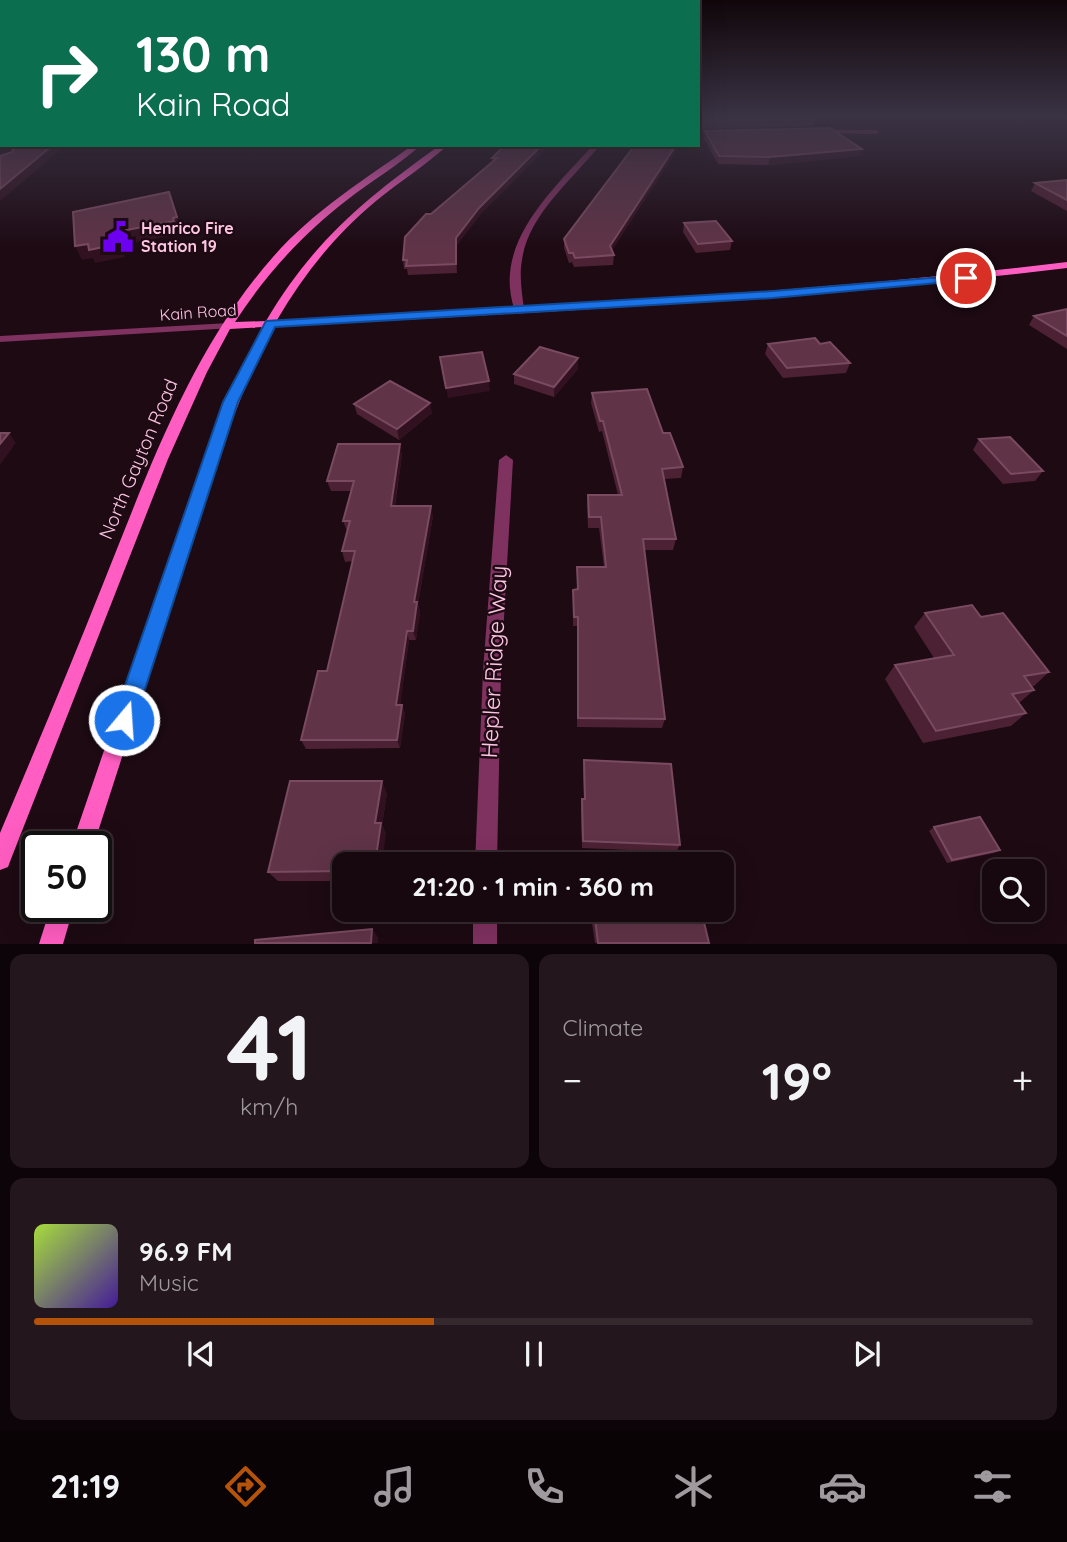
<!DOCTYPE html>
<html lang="en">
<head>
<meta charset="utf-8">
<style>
  body { margin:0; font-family:Quicksand,sans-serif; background:#23161c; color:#f1f3f6; height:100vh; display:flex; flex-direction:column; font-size:26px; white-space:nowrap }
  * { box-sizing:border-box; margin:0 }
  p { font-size:23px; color:#9e9a9e }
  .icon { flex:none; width:38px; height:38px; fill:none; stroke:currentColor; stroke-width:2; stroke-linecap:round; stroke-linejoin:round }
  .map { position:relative; height:944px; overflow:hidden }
  .details { display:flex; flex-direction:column; gap:10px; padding:10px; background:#0c0408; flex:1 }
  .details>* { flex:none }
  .top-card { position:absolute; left:0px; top:0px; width:700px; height:147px; box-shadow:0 7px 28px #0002,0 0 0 2px #35292e; background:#0b6e4f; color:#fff; overflow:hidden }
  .controls { position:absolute; left:982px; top:859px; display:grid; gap:14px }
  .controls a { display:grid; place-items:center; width:63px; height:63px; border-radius:14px; background:#16080e; box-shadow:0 7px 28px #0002,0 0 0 2px #35292e; font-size:35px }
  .speed { position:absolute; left:21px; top:831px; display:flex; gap:14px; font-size:35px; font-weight:700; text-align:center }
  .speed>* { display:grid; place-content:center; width:91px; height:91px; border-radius:50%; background:#16080e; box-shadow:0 7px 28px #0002,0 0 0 2px #35292e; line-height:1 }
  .speed .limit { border:4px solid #111; border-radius:10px; background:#fff; color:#111 }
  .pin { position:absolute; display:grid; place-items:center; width:60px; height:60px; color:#fff; margin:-30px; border:4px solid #fff; border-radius:50%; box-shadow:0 2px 7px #0007 }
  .me { position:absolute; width:77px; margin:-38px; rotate:18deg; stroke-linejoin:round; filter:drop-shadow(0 0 5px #0008) }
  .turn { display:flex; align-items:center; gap:24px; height:147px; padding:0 21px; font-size:32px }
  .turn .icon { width:91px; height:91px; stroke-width:2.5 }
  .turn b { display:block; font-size:49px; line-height:60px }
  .big { font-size:52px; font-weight:700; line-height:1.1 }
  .details .widget { flex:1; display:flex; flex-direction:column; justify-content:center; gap:10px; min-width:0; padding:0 24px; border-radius:14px; background:#23161c }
  .details .dial { align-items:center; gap:0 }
  .dial b { font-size:91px; line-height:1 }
  .song { display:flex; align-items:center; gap:21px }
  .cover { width:84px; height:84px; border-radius:10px; background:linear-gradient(135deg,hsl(80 70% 55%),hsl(260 70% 35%)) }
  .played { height:7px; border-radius:4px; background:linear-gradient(90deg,#b45309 40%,#35292e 40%) }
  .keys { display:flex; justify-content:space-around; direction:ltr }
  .heat { display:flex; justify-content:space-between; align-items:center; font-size:38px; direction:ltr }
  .details .tiles { flex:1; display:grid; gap:10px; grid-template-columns:1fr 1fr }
  .widget:last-child { grid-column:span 2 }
  .trip { position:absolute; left:332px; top:852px; width:402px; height:70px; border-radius:14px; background:#16080e; box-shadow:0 7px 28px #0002,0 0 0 2px #35292e; font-weight:700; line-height:70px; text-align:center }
  .dock { display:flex; height:112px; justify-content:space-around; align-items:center; background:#090306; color:#9e9a9e }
  .dock .icon { width:49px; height:49px }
  .dock .current { color:#b45309 }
  .dock b { font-size:32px; color:#f1f3f6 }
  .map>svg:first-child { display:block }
</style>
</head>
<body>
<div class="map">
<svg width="1067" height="944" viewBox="0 0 1067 944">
  <rect width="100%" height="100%" fill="#1d0a13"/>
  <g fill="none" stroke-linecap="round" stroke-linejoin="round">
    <g fill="#7f3160" fill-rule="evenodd">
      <rect x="0" y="122" width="2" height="4"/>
      <path d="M 813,130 L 876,130 L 879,132 L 876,134 L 815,133 Z"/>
      <path d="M 593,145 L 600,145 C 573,179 528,215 522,260 C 519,276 522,293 524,309 L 519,312 L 515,311 C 491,244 553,190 593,145 Z"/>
      <path d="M 229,323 L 234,326 L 233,328 L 0,342 L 0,336 Z"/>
      <path d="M 506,455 L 513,460 L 501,671 L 497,864 L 475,864 L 483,671 L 499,460 Z"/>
      <rect x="473" y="910" width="24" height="34"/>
    </g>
    <g fill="#ff5dc1" fill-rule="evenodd">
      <path d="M 413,145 L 421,145 C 399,165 371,181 347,200 C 302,235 266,274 235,322 L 266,321 C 314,240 365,199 440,145 L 448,145 C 426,165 399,182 376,201 C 335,235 304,274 277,320 C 541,306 804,294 1067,262 L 1067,268 C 803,300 538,312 273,327 L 253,367 L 224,441 L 93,847 L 71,847 L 210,441 L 242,367 L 262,327 L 230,329 L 207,372 L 168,459 L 11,859 L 8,867 L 0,870 L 0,833 C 35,750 70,667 103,584 C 149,470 191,350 273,257 C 312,212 365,179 413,145 Z"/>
      <path d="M 51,906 L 74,906 L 63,944 L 39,944 Z"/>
    </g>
  </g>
  <g fill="#4c2134">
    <path d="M 698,116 L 815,119 L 813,126 L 699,129 Z"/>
    <path d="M 705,131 L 862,149 L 860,156 L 768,165 L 718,164 L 704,139 Z"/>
    <path d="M 505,145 L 479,216 L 456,246 L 457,273 L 408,275 L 407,269 L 404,269 L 403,260 L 431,214 L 492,162 L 492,158 Z"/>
    <path d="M 635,145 L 680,145 L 612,250 L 614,255 L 613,265 L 574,267 L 572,262 L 569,263 L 564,248 L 564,239 Z"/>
    <path d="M 1067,180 L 1067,211 L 1031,191 L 1035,183 Z"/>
    <path d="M 684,223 L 732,241 L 730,250 L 696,253 L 683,232 Z"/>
    <path d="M 1067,309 L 1067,349 L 1029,325 L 1034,316 Z"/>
    <path d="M 768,344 L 820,344 L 850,363 L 846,373 L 783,378 L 765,354 Z"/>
    <path d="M 578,369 L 554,397 L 514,384 L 514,374 Z"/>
    <path d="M 592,393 L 663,433 L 683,467 L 681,478 L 664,479 L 676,539 L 673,550 L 644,550 L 665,719 L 662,728 L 577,727 L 577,626 L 573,626 L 573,590 L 577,589 L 577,567 L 604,567 L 599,528 L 588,528 L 587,505 L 588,495 L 618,495 L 602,431 L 599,432 L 591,403 Z"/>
    <path d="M 354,404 L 432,413 L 399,440 L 357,414 Z"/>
    <path d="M 979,439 L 1043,471 L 1035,481 L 1003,484 L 973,450 Z"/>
    <path d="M 402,455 L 395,506 L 433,516 L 418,604 L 420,612 L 416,640 L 409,640 L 400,705 L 402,705 L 405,714 L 400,748 L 306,749 L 301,740 L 327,671 L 353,561 L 345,562 L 342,551 L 347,531 L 343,521 L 351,491 L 331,491 L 327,481 Z"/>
    <path d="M 925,613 L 981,617 L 1049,672 L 1034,686 L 1031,686 L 1034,690 L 1019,703 L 1026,713 L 1011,726 L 923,743 L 885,679 L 895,665 L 934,658 L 914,627 Z"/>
    <path d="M 584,760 L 680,845 L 676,852 L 582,848 L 581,807 L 582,799 L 584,799 L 583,769 Z"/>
    <path d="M 387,793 L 382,825 L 386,834 L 345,864 L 345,881 L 278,881 L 268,872 Z"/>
    <path d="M 934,827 L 1000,850 L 994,853 L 947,863 L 929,831 Z"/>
    <path d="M 590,910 L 701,910 L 709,943 L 595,943 Z"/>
  </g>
  <g fill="#31111f">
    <path d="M 53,145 L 66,145 L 0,201 L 0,189 Z"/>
    <path d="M 542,145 L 550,145 L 479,216 L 456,246 L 457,273 L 456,238 L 479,208 Z"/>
    <path d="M 676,145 L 680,145 L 609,255 L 610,246 Z"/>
    <path d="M 862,149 L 860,156 L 768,165 L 770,157 Z"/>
    <path d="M 169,192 L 182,230 L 178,231 L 179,234 L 122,245 L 125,257 L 95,263 L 93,258 L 82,260 L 75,246 L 116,232 Z"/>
    <path d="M 578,358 L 578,369 L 554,397 L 554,387 Z"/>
    <path d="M 489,381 L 490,391 L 448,398 L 446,388 Z"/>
    <path d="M 430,403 L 432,413 L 399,440 L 397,429 Z"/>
    <path d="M 9,433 L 16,443 L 0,465 L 0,444 Z"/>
    <path d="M 400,444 L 402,455 L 393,516 L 391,506 Z"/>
    <path d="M 431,506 L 433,516 L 418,604 L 420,612 L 416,640 L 413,631 L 414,602 Z"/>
    <path d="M 407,631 L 409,640 L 399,714 L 396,705 Z"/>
    <path d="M 402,705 L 405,714 L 400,748 L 397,740 Z"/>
    <path d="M 382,781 L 387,793 L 382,825 L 386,834 L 382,864 L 375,864 L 375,823 Z"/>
    <path d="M 372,929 L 378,937 L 378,943 L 371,943 Z"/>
  </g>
  <g fill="#603347" stroke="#794a60" stroke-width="2">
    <path d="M 698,116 L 811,116 L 815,119 L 700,122 Z"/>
    <path d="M 830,128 L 862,149 L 770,157 L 719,156 L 705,131 Z"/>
    <path d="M 15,145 L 53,145 L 0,189 L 0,156 L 12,152 Z"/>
    <path d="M 505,145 L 542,145 L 479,208 L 456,238 L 456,264 L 406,266 L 407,260 L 403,260 L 405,237 L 426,214 L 431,214 L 497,158 L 492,158 Z"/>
    <path d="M 635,145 L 676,145 L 610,246 L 614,255 L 575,258 L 573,253 L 569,253 L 564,239 Z"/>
    <path d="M 1067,180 L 1067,200 L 1035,183 Z"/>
    <path d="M 169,192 L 177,217 L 173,218 L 174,221 L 116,232 L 118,244 L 89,250 L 88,244 L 75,246 L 73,212 Z"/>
    <path d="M 716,221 L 732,241 L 698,244 L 684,223 Z"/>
    <path d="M 1067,309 L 1067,336 L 1034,316 Z"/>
    <path d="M 815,338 L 820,344 L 830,342 L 850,363 L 787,368 L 768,344 Z"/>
    <path d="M 540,347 L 578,358 L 554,387 L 514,374 Z"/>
    <path d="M 482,352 L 489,381 L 446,388 L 440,357 Z"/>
    <path d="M 390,381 L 430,403 L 397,429 L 354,404 Z"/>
    <path d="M 647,389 L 663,433 L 670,433 L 683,467 L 662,469 L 676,539 L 643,539 L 665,719 L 578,718 L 578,617 L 574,617 L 573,590 L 578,589 L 577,567 L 606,567 L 601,517 L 589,517 L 588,495 L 622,495 L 603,421 L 600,421 L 592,393 Z"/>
    <path d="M 0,433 L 9,433 L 0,444 Z"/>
    <path d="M 1010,437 L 1043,471 L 1011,474 L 979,439 Z"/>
    <path d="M 338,444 L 400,444 L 391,506 L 431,506 L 414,602 L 417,602 L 413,631 L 407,631 L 396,705 L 402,705 L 397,740 L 301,740 L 318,671 L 327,671 L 355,551 L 342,551 L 350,521 L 343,521 L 354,481 L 327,481 Z"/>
    <path d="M 972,605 L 981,617 L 1003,613 L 1049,672 L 1024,676 L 1034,690 L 1012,694 L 1026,713 L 936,731 L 895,665 L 954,655 L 925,613 Z"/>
    <path d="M 584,760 L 671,764 L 680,845 L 583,841 L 582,799 L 585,799 Z"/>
    <path d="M 290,781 L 382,781 L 375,823 L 381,823 L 375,864 L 345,864 L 345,871 L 268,872 Z"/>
    <path d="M 980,817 L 1000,850 L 952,860 L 934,827 Z"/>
    <path d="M 594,910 L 701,910 L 709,943 L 598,943 Z"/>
    <path d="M 372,929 L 371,943 L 255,943 L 255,940 Z"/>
  </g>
  <linearGradient id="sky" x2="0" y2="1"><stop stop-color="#10060a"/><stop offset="0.47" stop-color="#3a3344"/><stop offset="1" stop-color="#3a3344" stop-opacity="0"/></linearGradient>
  <rect width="1067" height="248" fill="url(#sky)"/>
  <path fill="#1a73e8" stroke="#114b97" stroke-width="2" d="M 966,275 L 972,278 L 970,280 L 773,298 L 275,327 L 238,402 L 135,720 L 131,728 L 124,731 L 116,728 L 113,720 L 223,402 L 266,321 L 773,291 Z"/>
  <defs>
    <symbol id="civic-bare" viewBox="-9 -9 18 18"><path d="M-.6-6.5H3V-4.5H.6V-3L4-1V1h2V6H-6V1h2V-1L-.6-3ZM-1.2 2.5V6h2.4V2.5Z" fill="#6e00f1" stroke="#1d0a13" stroke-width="2.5" paint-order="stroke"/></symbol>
  </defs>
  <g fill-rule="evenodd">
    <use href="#civic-bare" x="96" y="215" width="44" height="44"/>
  </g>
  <g text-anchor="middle" stroke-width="5" stroke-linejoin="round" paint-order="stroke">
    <g font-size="16" font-weight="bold" fill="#ffc6e4" stroke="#1d0a13" text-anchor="start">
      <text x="141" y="234">Henrico Fire<tspan x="141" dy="18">Station 19</tspan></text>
    </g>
    <g font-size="16" fill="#ffc6e4" stroke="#1d0a13">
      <text transform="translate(198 312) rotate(-4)" y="6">Kain Road</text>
    </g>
    <g font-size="19" fill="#ffc6e4" stroke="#1d0a13">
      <text transform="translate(138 459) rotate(-67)" y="7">North Gayton Road</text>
    </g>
    <g font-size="23" fill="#ffc6e4" stroke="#1d0a13">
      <text transform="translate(494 662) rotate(-87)" y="8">Hepler Ridge Way</text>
    </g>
  </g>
</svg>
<div class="controls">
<a><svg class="icon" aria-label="search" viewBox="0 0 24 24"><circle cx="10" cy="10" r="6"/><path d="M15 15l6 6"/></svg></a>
</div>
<div class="speed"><div class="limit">50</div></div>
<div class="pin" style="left:966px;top:278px;background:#d93025"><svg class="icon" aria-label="arrive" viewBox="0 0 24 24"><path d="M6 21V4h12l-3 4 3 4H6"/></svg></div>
<svg class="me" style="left:124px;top:720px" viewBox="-20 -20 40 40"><circle r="17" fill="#1a73e8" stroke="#fff" stroke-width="3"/><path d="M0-11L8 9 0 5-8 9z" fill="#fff"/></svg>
<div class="trip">21:20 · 1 min · 360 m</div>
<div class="top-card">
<div class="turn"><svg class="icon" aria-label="right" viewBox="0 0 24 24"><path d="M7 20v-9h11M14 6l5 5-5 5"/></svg><div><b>130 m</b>Kain Road</div></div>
</div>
</div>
<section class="details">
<div class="tiles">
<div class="widget dial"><b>41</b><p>km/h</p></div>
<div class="widget"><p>Climate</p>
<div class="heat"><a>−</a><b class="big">19°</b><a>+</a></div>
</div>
<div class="widget">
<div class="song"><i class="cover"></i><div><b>96.9 FM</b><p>Music</p></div></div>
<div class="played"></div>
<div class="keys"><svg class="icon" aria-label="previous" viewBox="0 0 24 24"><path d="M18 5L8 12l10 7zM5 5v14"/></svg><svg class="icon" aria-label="pause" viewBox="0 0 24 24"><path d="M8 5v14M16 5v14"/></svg><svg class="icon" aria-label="next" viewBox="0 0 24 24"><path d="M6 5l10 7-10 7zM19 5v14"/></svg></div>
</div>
</div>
</section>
<nav class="dock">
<b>21:19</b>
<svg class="icon current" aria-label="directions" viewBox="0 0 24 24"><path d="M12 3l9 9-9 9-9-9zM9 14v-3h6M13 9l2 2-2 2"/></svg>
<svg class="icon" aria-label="music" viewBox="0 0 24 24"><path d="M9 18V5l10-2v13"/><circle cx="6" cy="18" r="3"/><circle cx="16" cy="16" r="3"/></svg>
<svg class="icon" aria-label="phone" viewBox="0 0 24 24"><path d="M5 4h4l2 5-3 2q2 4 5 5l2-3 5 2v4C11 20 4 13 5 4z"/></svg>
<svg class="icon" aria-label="climate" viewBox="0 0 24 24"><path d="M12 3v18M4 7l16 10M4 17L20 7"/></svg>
<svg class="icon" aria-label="car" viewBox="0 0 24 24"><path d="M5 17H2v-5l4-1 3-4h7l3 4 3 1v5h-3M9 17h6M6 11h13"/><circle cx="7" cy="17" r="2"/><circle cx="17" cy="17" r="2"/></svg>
<svg class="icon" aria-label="filters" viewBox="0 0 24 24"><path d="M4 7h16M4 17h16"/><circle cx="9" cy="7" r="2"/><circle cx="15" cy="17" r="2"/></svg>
</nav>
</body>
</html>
